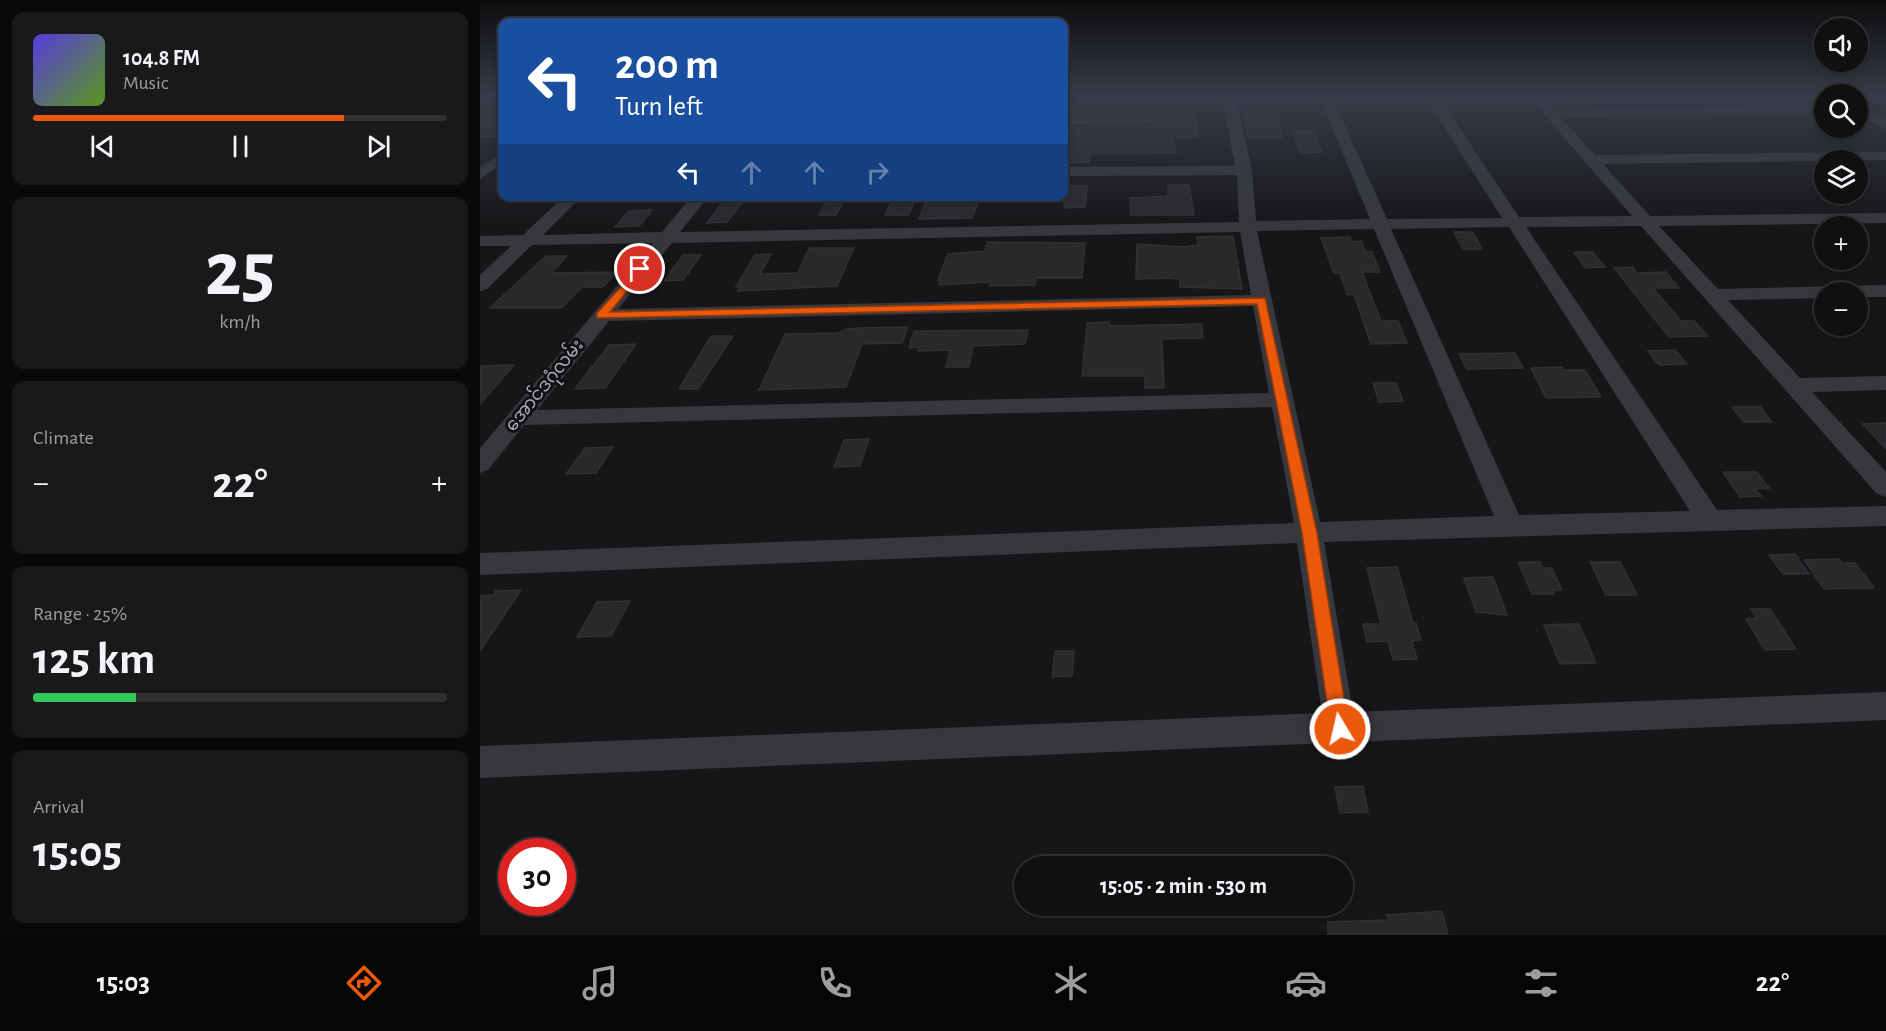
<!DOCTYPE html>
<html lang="en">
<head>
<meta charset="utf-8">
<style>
  body { margin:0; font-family:"Alegreya Sans","Noto Sans Myanmar",sans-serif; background:#19191b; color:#f1f3f6; height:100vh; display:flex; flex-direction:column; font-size:22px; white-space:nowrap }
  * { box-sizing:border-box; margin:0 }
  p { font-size:20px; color:#9c9d9f }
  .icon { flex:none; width:33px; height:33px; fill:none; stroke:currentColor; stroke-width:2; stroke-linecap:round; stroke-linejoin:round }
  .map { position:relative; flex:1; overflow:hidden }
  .panel { display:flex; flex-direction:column; gap:12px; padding:12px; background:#09090a; width:480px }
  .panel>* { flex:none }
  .hud { position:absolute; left:18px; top:18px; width:570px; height:183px; border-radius:12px; box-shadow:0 3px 9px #0003,0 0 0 2px #303032; background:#1a4fa0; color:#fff; overflow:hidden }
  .controls { position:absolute; left:1334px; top:18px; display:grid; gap:12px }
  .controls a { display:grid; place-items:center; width:54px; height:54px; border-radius:50%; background:#101012; box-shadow:0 3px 9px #0003,0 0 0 2px #303032; font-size:30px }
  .speed { position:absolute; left:18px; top:838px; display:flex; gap:12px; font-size:30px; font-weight:700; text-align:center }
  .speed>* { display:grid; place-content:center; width:78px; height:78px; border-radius:50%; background:#101012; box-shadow:0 3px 9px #0003,0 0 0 2px #303032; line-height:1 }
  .speed .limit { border:9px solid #d22; background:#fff; color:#111 }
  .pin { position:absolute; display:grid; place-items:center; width:51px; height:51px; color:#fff; margin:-26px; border:3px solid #fff; border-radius:50%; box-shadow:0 2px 6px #0007 }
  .me { position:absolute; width:66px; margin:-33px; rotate:351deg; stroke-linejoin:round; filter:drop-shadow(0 0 4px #0008) }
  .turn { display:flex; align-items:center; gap:21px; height:126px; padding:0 18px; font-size:27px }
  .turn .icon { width:78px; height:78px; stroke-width:2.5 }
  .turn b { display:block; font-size:42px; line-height:51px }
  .lanes { display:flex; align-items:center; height:57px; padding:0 18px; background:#0003; justify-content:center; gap:30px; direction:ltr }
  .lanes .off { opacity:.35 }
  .big { font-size:45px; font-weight:700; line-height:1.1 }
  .panel .card { flex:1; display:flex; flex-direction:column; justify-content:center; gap:9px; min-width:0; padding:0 21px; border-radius:12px; background:#19191b }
  .panel .dial { align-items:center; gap:0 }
  .dial b { font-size:78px; line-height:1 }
  .song { display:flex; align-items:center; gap:18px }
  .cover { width:72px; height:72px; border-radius:9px; background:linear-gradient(135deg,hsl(250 70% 55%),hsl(90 70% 35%)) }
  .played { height:6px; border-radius:3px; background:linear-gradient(90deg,#ea580c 75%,#303032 75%) }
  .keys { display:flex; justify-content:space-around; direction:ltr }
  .heat { display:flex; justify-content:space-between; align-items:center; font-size:33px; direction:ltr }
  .charge { height:9px; border-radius:4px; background:linear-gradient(90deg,#34c759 25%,#303032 0) }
  .trip { position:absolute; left:534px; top:856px; width:339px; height:60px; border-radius:30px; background:#101012; box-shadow:0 3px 9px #0003,0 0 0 2px #303032; font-weight:700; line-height:60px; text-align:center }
  .menu { display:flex; height:96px; justify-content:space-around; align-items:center; background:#060607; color:#9c9d9f }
  .menu .icon { width:42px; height:42px }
  .menu .on { color:#ea580c }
  .menu b { font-size:27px; color:#f1f3f6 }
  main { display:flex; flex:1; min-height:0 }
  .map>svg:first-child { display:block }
</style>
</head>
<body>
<main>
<section class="panel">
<div class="card">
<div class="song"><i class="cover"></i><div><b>104.8 FM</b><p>Music</p></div></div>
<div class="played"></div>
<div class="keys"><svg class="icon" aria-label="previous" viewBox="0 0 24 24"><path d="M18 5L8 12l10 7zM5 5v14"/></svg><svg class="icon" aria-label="pause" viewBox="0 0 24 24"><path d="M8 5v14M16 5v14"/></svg><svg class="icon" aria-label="next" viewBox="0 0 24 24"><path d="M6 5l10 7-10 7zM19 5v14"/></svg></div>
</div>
<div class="card dial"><b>25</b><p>km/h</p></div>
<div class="card"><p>Climate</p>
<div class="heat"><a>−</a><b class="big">22°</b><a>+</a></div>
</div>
<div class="card"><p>Range · 25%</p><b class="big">125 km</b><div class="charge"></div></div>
<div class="card"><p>Arrival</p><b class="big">15:05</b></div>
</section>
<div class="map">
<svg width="1406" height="935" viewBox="0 0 1406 935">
  <rect width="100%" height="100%" fill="#161618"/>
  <g fill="#29292c" stroke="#303034" stroke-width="1.5">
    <path d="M 777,98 L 793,98 L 803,138 L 768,138 L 762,104 L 778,104 Z"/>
    <path d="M 712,99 L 718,137 L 692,137 L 696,153 L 611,154 L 609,162 L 584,163 L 584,127 L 674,125 L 678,119 L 669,114 L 584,115 L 584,101 Z"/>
    <path d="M 0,115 L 22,115 L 22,136 L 0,137 Z"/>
    <path d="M 813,131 L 834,131 L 842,152 L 820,153 Z"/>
    <path d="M 688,185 L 709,185 L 714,215 L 651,215 L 650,198 L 688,196 Z"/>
    <path d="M 584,186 L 607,186 L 605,207 L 584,208 Z"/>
    <path d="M 248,196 L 267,196 L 247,222 L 227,223 Z"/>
    <path d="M 414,196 L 436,196 L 429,215 L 405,215 Z"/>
    <path d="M 348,198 L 365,198 L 356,215 L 339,215 Z"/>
    <path d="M 476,199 L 499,199 L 492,218 L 439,219 L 446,202 Z"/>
    <path d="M 172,210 L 159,226 L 135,227 L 149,211 Z"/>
    <path d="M 974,232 L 993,232 L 1002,249 L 983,249 Z"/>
    <path d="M 753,236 L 762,289 L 700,287 L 700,280 L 691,278 L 656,279 L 657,244 L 704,247 L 718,245 L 717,237 Z"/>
    <path d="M 870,237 L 872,242 L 881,241 L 886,252 L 892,252 L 900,272 L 882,272 L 901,321 L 918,321 L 927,343 L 891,344 L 874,294 L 867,295 L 860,273 L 854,273 L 841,238 Z"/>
    <path d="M 507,242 L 605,243 L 602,278 L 556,278 L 555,285 L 510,286 L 511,282 L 459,285 L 461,280 L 458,280 L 468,254 L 505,251 Z"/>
    <path d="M 329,248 L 374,248 L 357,286 L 258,291 L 261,286 L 256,287 L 275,255 L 291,254 L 280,274 L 318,273 Z"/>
    <path d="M 1094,252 L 1113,252 L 1125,267 L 1106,268 Z"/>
    <path d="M 203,255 L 221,255 L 203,280 L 184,281 Z"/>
    <path d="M 66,256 L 87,256 L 71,273 L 137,272 L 123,287 L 102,287 L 81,308 L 10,308 Z"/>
    <path d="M 1153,267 L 1157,273 L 1186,272 L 1199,288 L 1173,288 L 1201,321 L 1214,321 L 1228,336 L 1189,337 L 1134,268 Z"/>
    <path d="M 630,322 L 630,326 L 722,324 L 723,338 L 682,339 L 684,388 L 665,388 L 665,376 L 602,376 L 607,323 Z"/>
    <path d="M 428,327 L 422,343 L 382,344 L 366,387 L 279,390 L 305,334 L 358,333 L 367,329 L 379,328 Z"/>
    <path d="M 548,330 L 545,344 L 493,346 L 489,367 L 466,367 L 470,350 L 438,351 L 439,347 L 429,348 L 434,331 Z"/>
    <path d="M 231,336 L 253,336 L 218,389 L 199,389 Z"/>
    <path d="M 156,344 L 125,388 L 95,389 L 129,345 Z"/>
    <path d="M 1195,350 L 1207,364 L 1179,365 L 1168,351 Z"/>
    <path d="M 1035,353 L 1043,368 L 987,369 L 979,354 Z"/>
    <path d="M 34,365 L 0,404 L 0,366 Z"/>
    <path d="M 1082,367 L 1084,370 L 1105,370 L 1121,397 L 1066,398 L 1051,368 Z"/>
    <path d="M 893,383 L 916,383 L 923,401 L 899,402 Z"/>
    <path d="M 1252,407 L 1280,407 L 1292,422 L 1264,422 Z"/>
    <path d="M 1406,423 L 1406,449 L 1383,424 Z"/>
    <path d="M 389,439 L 380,466 L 354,467 L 364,440 Z"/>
    <path d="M 133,447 L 116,473 L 86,474 L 105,448 Z"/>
    <path d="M 1243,472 L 1277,472 L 1289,488 L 1275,489 L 1281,496 L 1260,497 Z"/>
    <path d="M 1315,554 L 1329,574 L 1303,574 L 1289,555 Z"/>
    <path d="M 1359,559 L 1362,563 L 1375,563 L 1394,588 L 1344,589 L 1324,560 Z"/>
    <path d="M 1038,562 L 1060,562 L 1063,568 L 1072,568 L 1082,590 L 1072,590 L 1074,594 L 1052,594 Z"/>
    <path d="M 1110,562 L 1140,562 L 1157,595 L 1126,595 Z"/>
    <path d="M 917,567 L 933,623 L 936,623 L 941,640 L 932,641 L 937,659 L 913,660 L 908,641 L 887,642 L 883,624 L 901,624 L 887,568 Z"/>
    <path d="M 1013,577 L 1027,615 L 996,612 L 984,578 Z"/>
    <path d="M 41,590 L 0,651 L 0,596 L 13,595 L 16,591 Z"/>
    <path d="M 150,601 L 131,636 L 97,637 L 117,602 Z"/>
    <path d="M 1271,609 L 1290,609 L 1316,649 L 1285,650 L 1266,619 L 1277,618 Z"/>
    <path d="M 1087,624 L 1099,624 L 1116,663 L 1080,664 L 1064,625 Z"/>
    <path d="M 575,651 L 594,651 L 592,676 L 572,677 Z"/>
    <path d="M 883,786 L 888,812 L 860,813 L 855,787 Z"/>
    <path d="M 962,911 L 968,935 L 848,935 L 848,922 L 909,920 L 907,915 Z"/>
  </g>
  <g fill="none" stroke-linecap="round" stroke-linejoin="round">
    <g fill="#37383d" fill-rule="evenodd">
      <path d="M 742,96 L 755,96 L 772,170 L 776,221 L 890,219 L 839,96 L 852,96 L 907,219 L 1022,218 L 945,96 L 958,96 L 1039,217 L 1152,216 L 1048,96 L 1061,96 L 1074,110 L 1344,105 L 1344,113 L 1081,118 L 1115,155 L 1406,152 L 1406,160 L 1123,164 L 1170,216 L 1406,213 L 1406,223 L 1179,226 L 1238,289 L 1406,285 L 1406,297 L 1377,297 L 1377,292 L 1344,292 L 1344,298 L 1248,300 L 1320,378 L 1406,376 L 1406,390 L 1332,392 L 1406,472 L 1406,497 L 1397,494 L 1161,226 L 1046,227 L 1237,510 L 1406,506 L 1406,526 L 844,542 L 873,712 L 1406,692 L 1406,720 L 0,778 L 0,746 L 842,713 L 817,543 L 0,575 L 0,553 L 814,523 L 792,407 L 44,425 L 8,470 L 0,473 L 0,448 L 173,243 L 52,245 L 7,289 L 0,291 L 0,275 L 31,246 L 0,246 L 0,236 L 43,235 L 84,196 L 102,196 L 63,235 L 182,232 L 212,196 L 229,196 L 200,232 L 759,222 L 757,175 L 584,176 L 584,167 L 755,166 ZM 1029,227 L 1210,511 L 1039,515 L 911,229 ZM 894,229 L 1014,516 L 840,522 L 777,231 ZM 760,232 L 771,295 L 138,309 L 192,243 ZM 773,306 L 789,393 L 57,410 L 129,321 Z"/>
      <path d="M 1377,103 L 1406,119 L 1406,129 L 1377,113 Z"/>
      <path d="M 669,116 L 676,120 L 674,123 L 584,125 L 584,117 Z"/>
      <path d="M 22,153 L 22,164 L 0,179 L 0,167 Z"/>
    </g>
  </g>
  <linearGradient id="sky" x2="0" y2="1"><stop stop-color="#0c0c0d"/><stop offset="0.42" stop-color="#363c48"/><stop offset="1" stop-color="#363c48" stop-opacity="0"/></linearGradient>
  <rect width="1406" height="227" fill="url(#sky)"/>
  <path fill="#ea580c" stroke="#983908" stroke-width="1.5" d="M 160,266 L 165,269 L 130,312 L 785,298 L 837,533 L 869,729 L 866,735 L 860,737 L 853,735 L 851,729 L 822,533 L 777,304 L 117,318 L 117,313 Z"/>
  <g text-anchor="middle" stroke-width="6" stroke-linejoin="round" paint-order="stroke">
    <g font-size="18" fill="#a8adb8" stroke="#111113">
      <text transform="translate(64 385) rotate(-51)" y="6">အောင်ဒဂုံလမ်း</text>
    </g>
  </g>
</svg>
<div class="controls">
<a><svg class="icon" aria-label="sound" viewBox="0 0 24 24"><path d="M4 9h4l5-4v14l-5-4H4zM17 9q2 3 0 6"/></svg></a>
<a><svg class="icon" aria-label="search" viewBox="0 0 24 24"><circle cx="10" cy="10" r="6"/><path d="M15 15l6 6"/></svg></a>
<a><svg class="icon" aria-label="layers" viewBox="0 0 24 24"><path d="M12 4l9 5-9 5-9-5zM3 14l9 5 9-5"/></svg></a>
<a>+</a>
<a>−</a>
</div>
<div class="speed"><div class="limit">30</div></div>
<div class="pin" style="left:160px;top:269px;background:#d93025"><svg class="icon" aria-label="arrive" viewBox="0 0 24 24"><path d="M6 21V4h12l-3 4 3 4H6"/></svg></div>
<svg class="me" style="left:860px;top:729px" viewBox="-20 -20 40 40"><circle r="17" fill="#ea580c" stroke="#fff" stroke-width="3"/><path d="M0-11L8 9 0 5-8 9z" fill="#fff"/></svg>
<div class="trip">15:05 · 2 min · 530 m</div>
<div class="hud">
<div class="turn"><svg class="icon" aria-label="left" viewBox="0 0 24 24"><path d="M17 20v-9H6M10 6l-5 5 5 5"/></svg><div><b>200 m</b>Turn left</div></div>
<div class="lanes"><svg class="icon" aria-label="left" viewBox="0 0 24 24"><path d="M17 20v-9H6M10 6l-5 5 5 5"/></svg><svg class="icon off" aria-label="ahead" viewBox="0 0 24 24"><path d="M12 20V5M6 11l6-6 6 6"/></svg><svg class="icon off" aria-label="ahead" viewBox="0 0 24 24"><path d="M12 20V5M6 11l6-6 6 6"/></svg><svg class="icon off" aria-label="right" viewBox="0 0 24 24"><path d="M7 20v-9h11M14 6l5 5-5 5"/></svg></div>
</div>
</div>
</main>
<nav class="menu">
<b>15:03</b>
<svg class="icon on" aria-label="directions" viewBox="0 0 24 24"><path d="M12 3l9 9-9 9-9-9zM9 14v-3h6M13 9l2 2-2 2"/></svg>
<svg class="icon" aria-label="music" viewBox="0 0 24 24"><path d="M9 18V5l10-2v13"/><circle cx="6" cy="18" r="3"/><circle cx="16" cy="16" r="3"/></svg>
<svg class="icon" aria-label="phone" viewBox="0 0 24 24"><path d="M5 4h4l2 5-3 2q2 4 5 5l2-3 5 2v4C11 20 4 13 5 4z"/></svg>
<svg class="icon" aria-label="climate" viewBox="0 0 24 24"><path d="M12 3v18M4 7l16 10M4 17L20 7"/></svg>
<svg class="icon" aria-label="car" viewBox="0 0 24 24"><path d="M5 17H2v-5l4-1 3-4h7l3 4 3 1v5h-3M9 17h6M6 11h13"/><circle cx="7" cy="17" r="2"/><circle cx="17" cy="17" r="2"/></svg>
<svg class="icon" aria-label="filters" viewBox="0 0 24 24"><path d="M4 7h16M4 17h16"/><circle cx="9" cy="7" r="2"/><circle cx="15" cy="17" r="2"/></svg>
<b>22°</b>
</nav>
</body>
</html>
